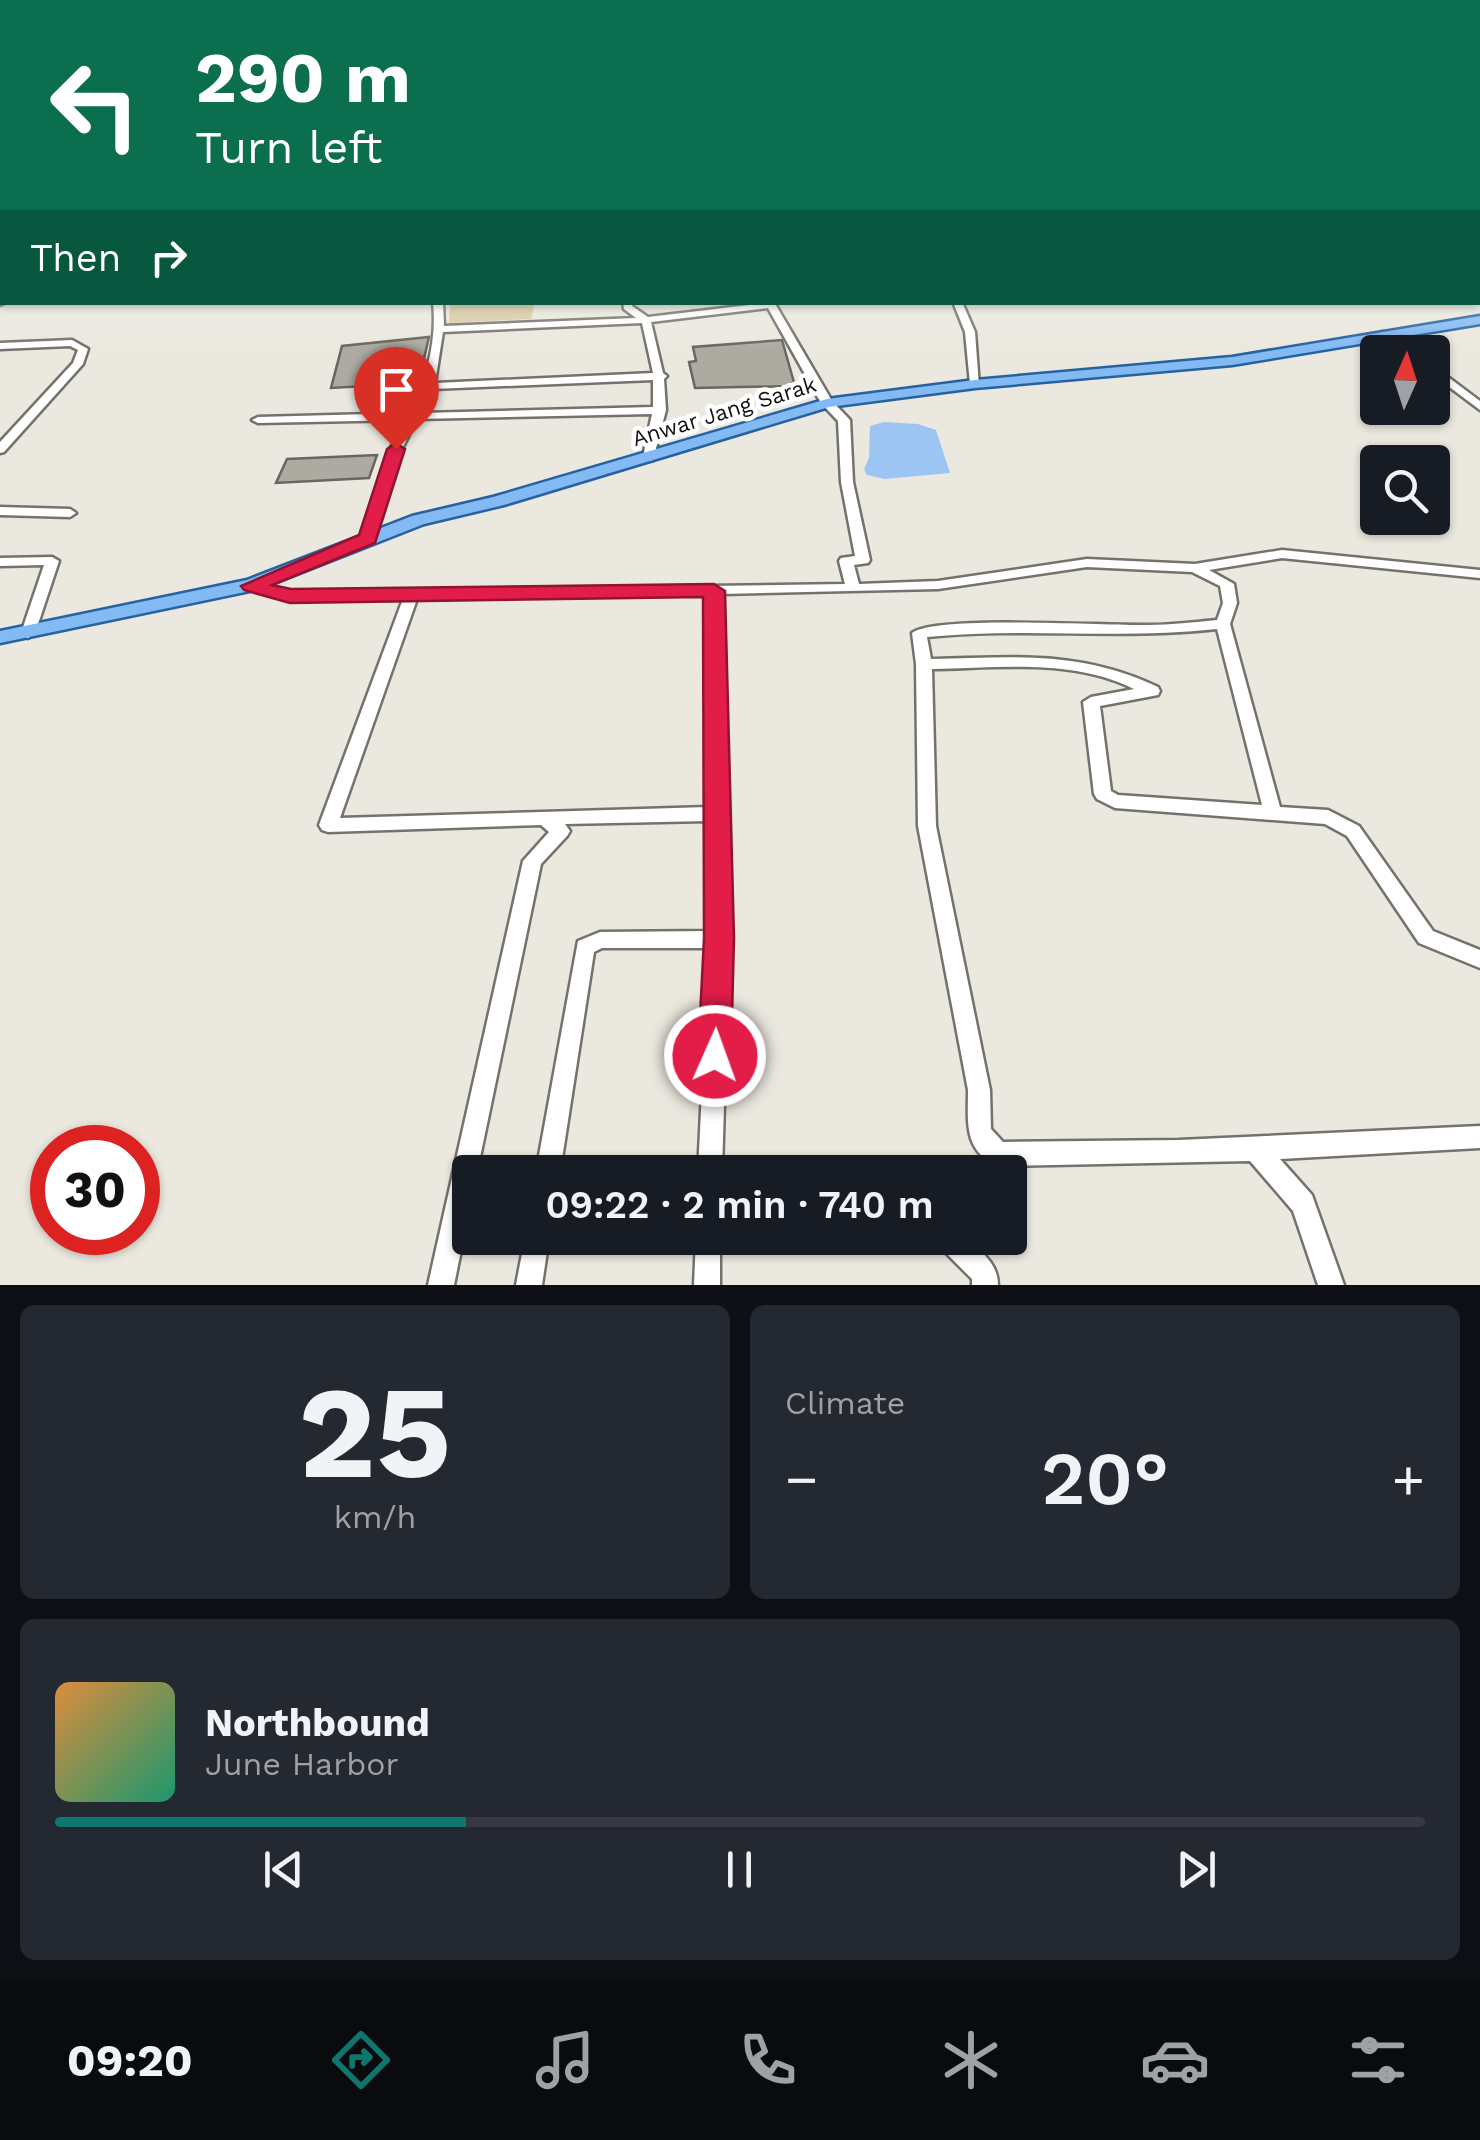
<!DOCTYPE html>
<html lang="en">
<head>
<meta charset="utf-8">
<style>
  body { margin:0; font-family:"Work Sans",sans-serif; background:#242831; color:#f1f3f6; height:100vh; display:flex; flex-direction:column; font-size:38px; white-space:nowrap }
  * { box-sizing:border-box; margin:0 }
  p { font-size:32px; color:#9ea1a6 }
  .icon { flex:none; width:55px; height:55px; fill:none; stroke:currentColor; stroke-width:2; stroke-linecap:round; stroke-linejoin:round }
  .map { position:relative; height:1285px; overflow:hidden }
  .details { display:flex; flex-direction:column; gap:20px; padding:20px; background:#0d0f14; flex:1 }
  .details>* { flex:none }
  .top-card { position:absolute; left:0px; top:0px; width:1480px; height:305px; box-shadow:0 2px 8px #0004; background:#0b6e4f; color:#fff; overflow:hidden }
  .needle { width:65px; rotate:3deg }
  .buttons { position:absolute; left:1360px; top:335px; display:grid; gap:20px }
  .buttons a { display:grid; place-items:center; width:90px; height:90px; border-radius:10px; background:#171b24; box-shadow:0 2px 8px #0004; font-size:50px }
  .speed { position:absolute; left:30px; top:1125px; display:flex; gap:20px; font-size:50px; font-weight:700; text-align:center }
  .speed>* { display:grid; place-content:center; width:130px; height:130px; border-radius:50%; background:#171b24; box-shadow:0 2px 8px #0004; line-height:1 }
  .speed .limit { border:15px solid #d22; background:#fff; color:#111 }
  .pin { position:absolute; display:grid; place-items:center; width:85px; height:85px; color:#fff; margin:-102px -42px; border-radius:50% 50% 50% 0; rotate:-45deg; box-shadow:0 0 10px #0007 }
  .pin .icon { rotate:45deg }
  .me { position:absolute; width:110px; margin:-55px; rotate:2deg; stroke-linejoin:round; filter:drop-shadow(0 0 8px #0008) }
  .turn { display:flex; align-items:center; gap:35px; height:210px; padding:0 30px; font-size:45px }
  .turn .icon { width:130px; height:130px; stroke-width:2.5 }
  .turn b { display:block; font-size:70px; line-height:85px }
  .then { display:flex; align-items:center; height:95px; padding:0 30px; background:#0003; gap:20px; font-size:38px }
  .big { font-size:75px; font-weight:600; line-height:1.1 }
  .details .widget { flex:1; display:flex; flex-direction:column; justify-content:center; gap:15px; min-width:0; padding:0 35px; border-radius:15px; background:#242831 }
  .details .dial { align-items:center; gap:0 }
  .dial b { font-size:130px; line-height:1 }
  .song { display:flex; align-items:center; gap:30px }
  .cover { width:120px; height:120px; border-radius:15px; background:linear-gradient(135deg,hsl(30 70% 55%),hsl(160 70% 35%)) }
  .played { height:10px; border-radius:5px; background:linear-gradient(90deg,#0f766e 30%,#363941 30%) }
  .keys { display:flex; justify-content:space-around; direction:ltr }
  .heat { display:flex; justify-content:space-between; align-items:center; font-size:55px; direction:ltr }
  .details .tiles { flex:1; display:grid; gap:20px; grid-template-columns:1fr 1fr }
  .widget:last-child { grid-column:span 2 }
  .trip { position:absolute; left:452px; top:1155px; width:575px; height:100px; border-radius:10px; background:#171b24; box-shadow:0 2px 8px #0004; font-weight:600; line-height:100px; text-align:center }
  .dock { display:flex; height:160px; justify-content:space-around; align-items:center; background:#090b0e; color:#9ea1a6 }
  .dock .icon { width:70px; height:70px }
  .dock .selected { color:#0f766e }
  .dock b { font-size:45px; color:#f1f3f6 }
  .map>svg:first-child { display:block }
</style>
</head>
<body>
<div class="map">
<svg width="1480" height="1285" viewBox="0 0 1480 1285">
  <rect width="100%" height="100%" fill="#ebe8df"/>
  <path fill="#d8caa3" d="M 450,303 L 450,302 L 535,303 L 531,319 L 449,323 Z"/>
  <path fill="#9dc5f4" d="M 884,422 L 918,424 L 936,430 L 950,473 L 885,479 L 867,475 L 864,469 L 869,458 L 870,426 Z"/>
  <g fill="#adaaa2" stroke="#69665f" stroke-width="2.5">
    <path d="M 429,337 L 418,384 L 406,384 L 404,394 L 383,396 L 385,385 L 331,388 L 342,346 Z"/>
    <path d="M 782,340 L 795,386 L 695,388 L 689,362 L 696,361 L 693,347 Z"/>
    <path d="M 377,455 L 369,478 L 276,483 L 287,459 Z"/>
  </g>
  <g fill="none" stroke-linecap="round" stroke-linejoin="round">
    <defs>
      <g id="minor">
        <rect x="0" y="187" width="2" height="4"/>
        <rect x="1478" y="210" width="2" height="5"/>
        <path d="M 1478,281 L 1480,282 L 1480,288 L 1478,287 Z"/>
        <path d="M 2,298 L 2,302 L 6,302 L 0,305 Z"/>
        <path d="M 433,302 L 443,302 L 444,326 L 636,318 L 624,309 L 623,302 L 633,302 L 632,306 L 648,317 L 774,302 L 832,401 L 850,420 L 853,482 L 870,560 L 868,563 L 854,565 L 859,584 L 938,581 L 1087,559 L 1195,564 L 1282,550 L 1480,570 L 1480,578 L 1282,558 L 1209,570 L 1234,584 L 1237,603 L 1230,624 L 1280,807 L 1328,810 L 1359,826 L 1433,931 L 1480,950 L 1480,968 L 1419,943 L 1347,836 L 1325,824 L 1115,808 L 1097,799 L 1094,794 L 1083,702 L 1091,697 L 1134,689 C 1072,658 999,668 932,669 L 936,826 L 990,1090 L 991,1129 L 1003,1142 L 1179,1140 L 1480,1126 L 1480,1148 L 1280,1159 L 1312,1195 L 1344,1285 L 1318,1285 L 1293,1211 L 1250,1161 L 998,1166 C 963,1151 968,1122 968,1090 L 918,826 L 916,664 L 912,633 C 936,615 1106,626 1148,625 C 1171,625 1194,622 1217,620 L 1223,603 L 1220,586 L 1192,572 L 1087,567 L 938,589 L 721,594 L 729,939 L 722,1172 L 698,1172 L 709,948 L 602,948 L 594,952 L 560,1172 L 536,1172 L 578,941 L 600,932 L 709,931 L 708,821 L 565,824 L 570,831 L 567,836 L 541,864 L 477,1172 L 470,1172 L 470,1206 L 454,1285 L 428,1285 L 523,861 L 549,832 L 541,825 L 328,832 L 322,830 L 319,825 L 403,599 L 290,600 L 247,588 L 245,585 L 252,581 L 291,592 L 845,584 L 839,561 L 841,558 L 855,556 L 841,482 L 838,421 L 821,403 L 768,308 L 651,322 L 663,373 L 667,376 L 664,379 L 666,410 L 653,460 L 649,461 L 643,457 L 652,414 L 417,419 L 402,449 L 374,538 L 372,541 L 362,541 L 360,538 L 390,449 L 406,420 L 258,423 L 252,420 L 258,417 L 409,413 C 427,379 437,340 433,302 ZM 642,323 L 653,373 L 435,383 L 443,332 ZM 653,380 L 653,407 L 421,413 L 433,389 ZM 707,594 L 708,807 L 340,818 L 417,599 ZM 1217,629 L 1262,805 L 1118,795 L 1111,791 L 1100,706 L 1158,695 L 1160,691 L 1158,687 C 1080,650 1014,657 931,659 L 927,637 C 1024,627 1121,640 1217,629 Z"/>
        <path d="M 953,302 L 962,302 L 975,332 L 979,386 L 970,384 L 965,332 Z"/>
        <path d="M 1382,332 L 1386,333 L 1414,352 L 1403,352 L 1378,337 L 1377,335 Z"/>
        <path d="M 72,340 L 88,349 L 83,364 L 4,452 L 0,453 L 0,442 L 73,363 L 78,350 L 70,346 L 0,349 L 0,343 Z"/>
        <path d="M 1432,365 L 1480,401 L 1480,410 L 1432,374 Z"/>
        <path d="M 0,507 L 70,509 L 76,513 L 70,517 L 0,515 Z"/>
        <path d="M 52,557 L 59,561 L 35,633 L 28,638 L 23,636 L 21,633 L 44,565 L 0,566 L 0,558 Z"/>
        <path d="M 525,1238 L 549,1238 L 542,1285 L 516,1285 Z"/>
        <path d="M 696,1238 L 720,1238 L 720,1285 L 694,1285 Z"/>
        <path d="M 937,1238 L 966,1238 C 981,1252 998,1263 998,1285 L 972,1285 L 972,1279 L 940,1247 Z"/>
      </g>
      <path id="major" d="M 1480,316 L 1480,324 L 1232,365 L 975,388 L 829,407 L 504,505 L 424,524 L 259,589 L 0,643 L 0,631 L 247,580 L 412,516 L 493,497 L 827,399 L 975,380 L 1232,357 Z"/>
    </defs>
    <use href="#minor" stroke="#75726b" stroke-width="5"/>
    <use href="#major" stroke="#2762a0" stroke-width="5"/>
    <use href="#minor" fill="#fff" fill-rule="evenodd"/>
    <use href="#major" fill="#83baf4" fill-rule="evenodd"/>
  </g>
  <linearGradient id="sky" x2="0" y2="1"><stop stop-color="#8abbed"/><stop offset="0.49" stop-color="#f6f5f1"/><stop offset="1" stop-color="#f6f5f1" stop-opacity="0"/></linearGradient>
  <rect width="1480" height="350" fill="url(#sky)"/>
  <path fill="#e11d48" stroke="#92132f" stroke-width="2.5" d="M 396,443 L 405,449 L 375,543 L 272,585 L 291,589 L 714,584 L 725,591 L 734,938 L 731,1056 L 726,1066 L 715,1071 L 703,1066 L 698,1056 L 704,938 L 703,597 L 290,603 L 244,590 L 241,586 L 359,535 L 387,449 Z"/>
  <g text-anchor="middle" stroke-width="9" stroke-linejoin="round" paint-order="stroke">
    <g font-size="22" fill="#141310" stroke="#fff">
      <text transform="translate(724 411) rotate(-17)" y="8">Anwar Jang Sarak</text>
    </g>
  </g>
</svg>
<div class="buttons">
<a><svg class="needle" viewBox="-14 -14 28 28"><path d="M0-13l5 13h-10z" fill="#e53935"/><path d="M0 13l5-13h-10z" fill="#9ea1a6"/></svg></a>
<a><svg class="icon" aria-label="search" viewBox="0 0 24 24"><circle cx="10" cy="10" r="6"/><path d="M15 15l6 6"/></svg></a>
</div>
<div class="speed"><div class="limit">30</div></div>
<div class="pin" style="left:396px;top:449px;background:#d93025"><svg class="icon" aria-label="arrive" viewBox="0 0 24 24"><path d="M6 21V4h12l-3 4 3 4H6"/></svg></div>
<svg class="me" style="left:715px;top:1056px" viewBox="-20 -20 40 40"><circle r="17" fill="#e11d48" stroke="#fff" stroke-width="3"/><path d="M0-11L8 9 0 5-8 9z" fill="#fff"/></svg>
<div class="trip">09:22 · 2 min · 740 m</div>
<div class="top-card">
<div class="turn"><svg class="icon" aria-label="left" viewBox="0 0 24 24"><path d="M17 20v-9H6M10 6l-5 5 5 5"/></svg><div><b>290 m</b>Turn left</div></div>
<div class="then">Then<svg class="icon" aria-label="right" viewBox="0 0 24 24"><path d="M7 20v-9h11M14 6l5 5-5 5"/></svg></div>
</div>
</div>
<section class="details">
<div class="tiles">
<div class="widget dial"><b>25</b><p>km/h</p></div>
<div class="widget"><p>Climate</p>
<div class="heat"><a>−</a><b class="big">20°</b><a>+</a></div>
</div>
<div class="widget">
<div class="song"><i class="cover"></i><div><b>Northbound</b><p>June Harbor</p></div></div>
<div class="played"></div>
<div class="keys"><svg class="icon" aria-label="previous" viewBox="0 0 24 24"><path d="M18 5L8 12l10 7zM5 5v14"/></svg><svg class="icon" aria-label="pause" viewBox="0 0 24 24"><path d="M8 5v14M16 5v14"/></svg><svg class="icon" aria-label="next" viewBox="0 0 24 24"><path d="M6 5l10 7-10 7zM19 5v14"/></svg></div>
</div>
</div>
</section>
<nav class="dock">
<b>09:20</b>
<svg class="icon selected" aria-label="directions" viewBox="0 0 24 24"><path d="M12 3l9 9-9 9-9-9zM9 14v-3h6M13 9l2 2-2 2"/></svg>
<svg class="icon" aria-label="music" viewBox="0 0 24 24"><path d="M9 18V5l10-2v13"/><circle cx="6" cy="18" r="3"/><circle cx="16" cy="16" r="3"/></svg>
<svg class="icon" aria-label="phone" viewBox="0 0 24 24"><path d="M5 4h4l2 5-3 2q2 4 5 5l2-3 5 2v4C11 20 4 13 5 4z"/></svg>
<svg class="icon" aria-label="climate" viewBox="0 0 24 24"><path d="M12 3v18M4 7l16 10M4 17L20 7"/></svg>
<svg class="icon" aria-label="car" viewBox="0 0 24 24"><path d="M5 17H2v-5l4-1 3-4h7l3 4 3 1v5h-3M9 17h6M6 11h13"/><circle cx="7" cy="17" r="2"/><circle cx="17" cy="17" r="2"/></svg>
<svg class="icon" aria-label="filters" viewBox="0 0 24 24"><path d="M4 7h16M4 17h16"/><circle cx="9" cy="7" r="2"/><circle cx="15" cy="17" r="2"/></svg>
</nav>
</body>
</html>
